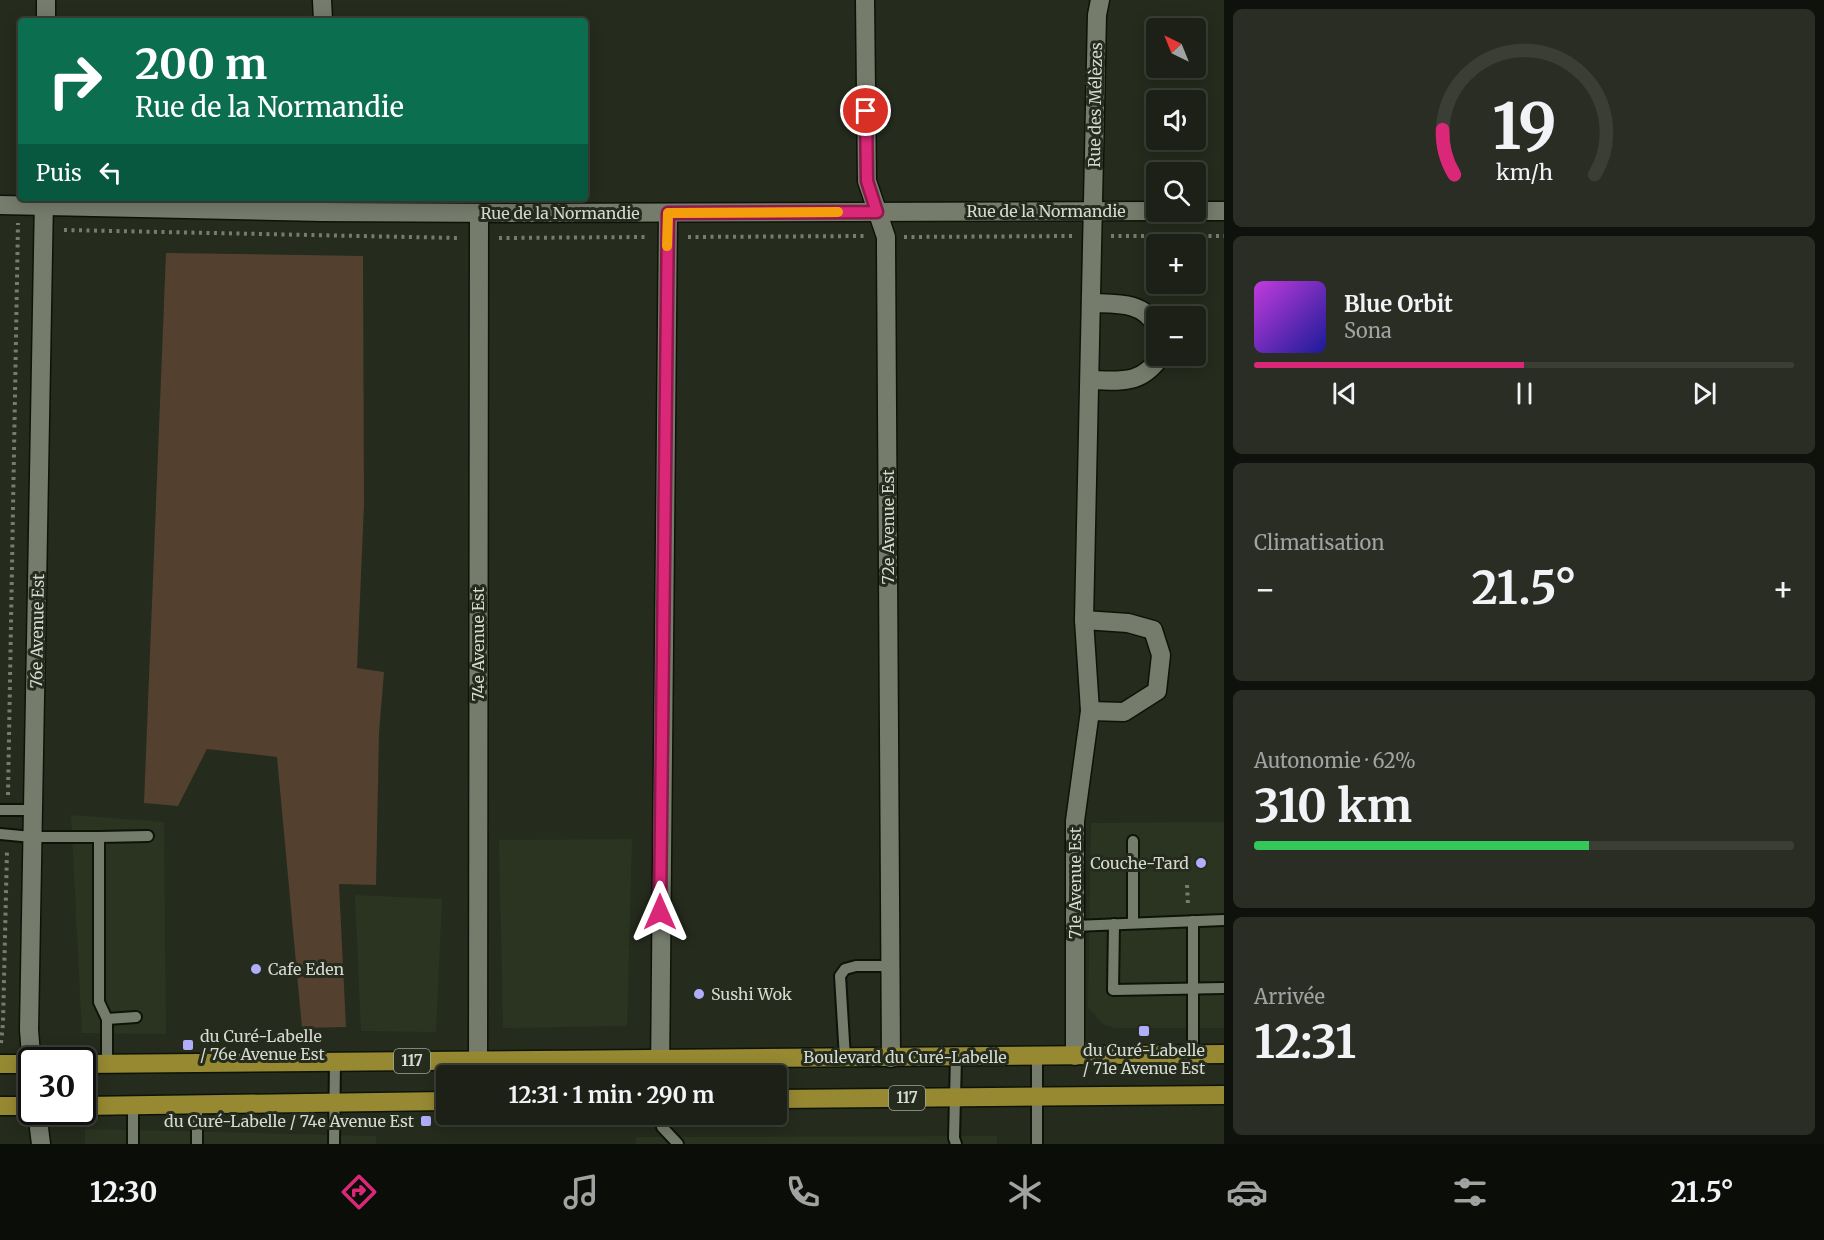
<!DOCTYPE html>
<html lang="fr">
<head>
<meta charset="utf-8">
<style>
  body { margin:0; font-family:Merriweather,serif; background:#292d23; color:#f1f3f6; height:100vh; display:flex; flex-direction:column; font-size:22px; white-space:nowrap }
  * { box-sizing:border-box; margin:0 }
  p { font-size:20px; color:#a0a3a1 }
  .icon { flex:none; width:33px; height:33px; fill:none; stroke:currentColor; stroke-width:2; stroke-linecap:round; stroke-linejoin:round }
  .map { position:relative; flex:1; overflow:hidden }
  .drawer { display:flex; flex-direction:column; gap:9px; padding:9px; background:#0f120c; width:600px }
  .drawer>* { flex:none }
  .banner { position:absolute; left:18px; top:18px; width:570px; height:183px; border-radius:6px; box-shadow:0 3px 15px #0003,0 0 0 2px #3a3e35; background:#0b6e4f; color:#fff; overflow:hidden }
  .needle { width:39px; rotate:317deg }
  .controls { position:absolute; left:1146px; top:18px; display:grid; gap:12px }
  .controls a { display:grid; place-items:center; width:60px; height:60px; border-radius:6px; background:#1c2016; box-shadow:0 3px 15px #0003,0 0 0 2px #3a3e35; font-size:30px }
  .speed { position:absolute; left:18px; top:1047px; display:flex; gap:12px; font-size:30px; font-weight:700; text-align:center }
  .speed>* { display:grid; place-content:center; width:78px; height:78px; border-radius:50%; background:#1c2016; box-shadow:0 3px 15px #0003,0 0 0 2px #3a3e35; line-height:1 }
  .speed .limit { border:3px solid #111; border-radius:9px; background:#fff; color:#111 }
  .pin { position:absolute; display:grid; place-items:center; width:51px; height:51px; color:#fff; margin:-26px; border:3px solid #fff; border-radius:50%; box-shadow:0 2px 6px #0007 }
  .me { position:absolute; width:66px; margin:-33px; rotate:0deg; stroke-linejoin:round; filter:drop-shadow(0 0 4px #0008) }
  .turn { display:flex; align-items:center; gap:21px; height:126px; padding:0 18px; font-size:27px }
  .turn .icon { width:78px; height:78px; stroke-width:2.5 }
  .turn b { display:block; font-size:42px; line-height:51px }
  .then { display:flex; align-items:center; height:57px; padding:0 18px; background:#0003; gap:12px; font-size:22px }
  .big { font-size:45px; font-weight:700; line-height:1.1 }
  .drawer .tile { flex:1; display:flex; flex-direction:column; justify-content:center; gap:9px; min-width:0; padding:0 21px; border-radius:9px; background:#292d23 }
  .drawer .dial { align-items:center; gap:0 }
  .dial svg { height:156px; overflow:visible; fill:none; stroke:#3a3e35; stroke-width:7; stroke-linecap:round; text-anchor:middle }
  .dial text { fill:#f1f3f6; stroke:none }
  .song { display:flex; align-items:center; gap:18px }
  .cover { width:72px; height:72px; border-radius:9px; background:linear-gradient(135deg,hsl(290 70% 55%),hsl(240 70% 35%)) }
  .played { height:6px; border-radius:3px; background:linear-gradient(90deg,#db2777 50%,#3a3e35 50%) }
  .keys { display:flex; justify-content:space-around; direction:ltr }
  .heat { display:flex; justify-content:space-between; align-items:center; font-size:33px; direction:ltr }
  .charge { height:9px; border-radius:4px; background:linear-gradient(90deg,#34c759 62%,#3a3e35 0) }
  .trip { position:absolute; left:436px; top:1065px; width:351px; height:60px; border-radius:6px; background:#1c2016; box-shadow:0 3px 15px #0003,0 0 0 2px #3a3e35; font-weight:700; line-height:60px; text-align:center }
  .menu { display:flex; height:96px; justify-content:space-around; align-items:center; background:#0b0d09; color:#a0a3a1 }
  .menu .icon { width:42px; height:42px }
  .menu .selected { color:#db2777 }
  .menu b { font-size:27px; color:#f1f3f6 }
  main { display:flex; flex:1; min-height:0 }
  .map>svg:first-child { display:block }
</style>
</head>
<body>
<main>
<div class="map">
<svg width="1224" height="1144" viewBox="0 0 1224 1144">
  <rect width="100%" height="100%" fill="#252b1d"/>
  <g fill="#2b3421">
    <path d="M 71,815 L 164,822 L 166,1034 L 82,1033 Z"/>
    <path d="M 1224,822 L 1224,1028 L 1114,1028 L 1103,1024 L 1088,1007 L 1091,823 Z"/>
    <path d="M 632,839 L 627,1026 L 503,1028 L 499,840 Z"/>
    <path d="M 355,895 L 442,899 L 436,1032 L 361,1031 Z"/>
    <path d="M 85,1129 L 376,1136 L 376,1144 L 85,1144 Z"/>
    <path d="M 997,1136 L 997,1144 L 636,1144 L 636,1137 Z"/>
  </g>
  <path fill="#53402e" d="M 166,253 L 363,256 L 364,505 L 357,668 L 384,672 L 379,733 L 376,885 L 339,884 L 346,1027 L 302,1028 L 277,757 L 207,749 L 178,806 L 144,803 Z"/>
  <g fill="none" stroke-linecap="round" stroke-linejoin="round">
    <defs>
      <g id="lane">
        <path d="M 0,810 L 33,810"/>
        <path d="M 0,834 L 32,837 L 99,837 L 99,1002 L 107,1019 L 107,1064"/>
        <path d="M 99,837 L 148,836"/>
        <path d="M 1133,841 L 1133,923"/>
        <path d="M 1193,921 L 1193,1054"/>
        <path d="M 1114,924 L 1113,990 L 1224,988"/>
        <path d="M 1074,926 L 1224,920"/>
        <path d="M 107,1019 L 136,1017"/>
        <path d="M 845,1058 L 840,976 L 845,969 L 856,966 L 890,966"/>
        <path d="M 660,1114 L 662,1127 L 678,1144"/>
        <path d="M 133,1144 L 133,1106"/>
        <path d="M 197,1144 L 197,1105"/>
        <path d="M 334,1144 L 335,1061"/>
        <path d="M 956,1144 L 954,1138 L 956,1057"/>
        <path d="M 1037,1144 L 1037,1056"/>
      </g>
      <g id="street">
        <path d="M 322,0 L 323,21"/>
        <path d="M 865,0 L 867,181 L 886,237 L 886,246 L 891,1058"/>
        <path d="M 46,21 L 46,0"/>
        <path d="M 0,205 L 322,212 L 509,213 L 1156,211"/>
        <path d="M 1196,211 L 1224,211"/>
        <path d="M 1091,303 C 1116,304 1143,301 1156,326"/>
        <path d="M 1090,380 C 1122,381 1141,385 1161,356"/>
        <path d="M 1084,620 L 1128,623 L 1153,630 L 1161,655 L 1157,691 L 1124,712 L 1090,711"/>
        <path d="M 1075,1056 L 1075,821 L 1090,711 L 1084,620 L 1097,15 L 1100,0"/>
        <path d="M 32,1067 L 29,1030 L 44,198"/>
        <path d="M 478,1076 L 479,213"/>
        <path d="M 660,1076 L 668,213"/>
        <path d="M 37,1112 L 41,1144"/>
      </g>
      <g id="primary">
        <path d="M 0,1064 L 32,1064"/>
        <path d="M 82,1064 L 1224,1054"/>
        <path d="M 777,1099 L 1224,1095"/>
        <path d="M 0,1106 L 32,1106"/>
        <path d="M 82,1106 L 447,1101"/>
      </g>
    </defs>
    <use href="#lane" stroke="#0e1307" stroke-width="14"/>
    <use href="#street" stroke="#0e1307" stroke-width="21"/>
    <use href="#primary" stroke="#0e1307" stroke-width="21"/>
    <g stroke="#777c70" stroke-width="4" stroke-dasharray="3 4.5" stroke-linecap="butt">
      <path d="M 64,230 L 458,238"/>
      <path d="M 1111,236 L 1224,236"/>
      <path d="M 688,237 L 866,236"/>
      <path d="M 904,237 L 1073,236"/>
      <path d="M 499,238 L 647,237"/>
      <path d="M 8,795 L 18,223"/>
      <path d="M 1187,885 L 1188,905"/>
      <path d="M 1,1043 L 3,1023 L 7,850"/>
    </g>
    <use href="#lane" stroke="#757c6c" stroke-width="10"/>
    <use href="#street" stroke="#757c6c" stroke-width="18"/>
    <use href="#primary" stroke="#968932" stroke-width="18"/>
  </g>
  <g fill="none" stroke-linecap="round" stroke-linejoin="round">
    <defs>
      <path id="route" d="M 660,912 L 668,213 L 877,212 L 867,181 L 866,111"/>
    </defs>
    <use href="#route" stroke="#8e194d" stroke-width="15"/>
    <use href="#route" stroke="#db2777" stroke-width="10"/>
    <path stroke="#f59e0b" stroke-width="10" d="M 667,246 L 668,213 L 838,212"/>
  </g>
  <g fill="#b0aefa" stroke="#252b1d" stroke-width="2">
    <circle cx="1201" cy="863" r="6"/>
    <circle cx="256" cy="969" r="6"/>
    <circle cx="699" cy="994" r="6"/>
    <rect x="1138" y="1025" width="12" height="12" rx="3"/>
    <rect x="182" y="1039" width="12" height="12" rx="3"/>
    <rect x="420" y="1115" width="12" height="12" rx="3"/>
  </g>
  <g text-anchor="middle" stroke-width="6" stroke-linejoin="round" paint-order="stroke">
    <g fill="#252b1d" stroke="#a1a69b" stroke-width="1.5">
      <rect x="394" y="1049" width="36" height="24" rx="4.5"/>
      <rect x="889" y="1086" width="36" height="24" rx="4.5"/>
    </g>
    <g font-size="15" font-weight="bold" fill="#d6dad1">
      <text x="412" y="1066">117</text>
      <text x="907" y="1103">117</text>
    </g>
    <g font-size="16" fill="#d6dad1" stroke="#252b1d">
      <text transform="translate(1095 105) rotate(-89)" y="6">Rue des Mélèzes</text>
      <text x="1046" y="217">Rue de la Normandie</text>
      <text x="560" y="219">Rue de la Normandie</text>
      <text transform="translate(888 527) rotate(-90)" y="6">72e Avenue Est</text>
      <text transform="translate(37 631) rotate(-89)" y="6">76e Avenue Est</text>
      <text transform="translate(478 644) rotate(-90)" y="6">74e Avenue Est</text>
      <text transform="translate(1075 883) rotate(-90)" y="6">71e Avenue Est</text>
      <text x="905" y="1063">Boulevard du Curé-Labelle</text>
    </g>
    <g font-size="16" fill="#d6dad1" stroke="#252b1d" text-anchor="start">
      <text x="1189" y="869" text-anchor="end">Couche-Tard</text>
      <text x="268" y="975">Cafe Eden</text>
      <text x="711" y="1000">Sushi Wok</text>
      <text x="200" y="1042">du Curé-Labelle<tspan x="200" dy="18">/ 76e Avenue Est</tspan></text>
      <text x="1144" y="1056" text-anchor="middle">du Curé-Labelle<tspan x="1144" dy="18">/ 71e Avenue Est</tspan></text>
      <text x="414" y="1127" text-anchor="end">du Curé-Labelle / 74e Avenue Est</text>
    </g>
  </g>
</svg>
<div class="controls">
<a><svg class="needle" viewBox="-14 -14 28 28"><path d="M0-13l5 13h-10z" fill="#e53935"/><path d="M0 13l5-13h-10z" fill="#a0a3a1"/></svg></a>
<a><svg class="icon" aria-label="sound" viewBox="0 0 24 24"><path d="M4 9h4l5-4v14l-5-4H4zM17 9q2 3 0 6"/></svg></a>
<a><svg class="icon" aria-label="search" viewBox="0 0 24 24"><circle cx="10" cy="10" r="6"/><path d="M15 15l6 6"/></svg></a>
<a>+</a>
<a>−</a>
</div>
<div class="speed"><div class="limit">30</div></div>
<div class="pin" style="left:866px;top:111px;background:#d93025"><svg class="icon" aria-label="arrive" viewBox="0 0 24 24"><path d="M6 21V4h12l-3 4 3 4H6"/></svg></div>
<svg class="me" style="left:660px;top:912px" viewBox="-20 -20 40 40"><path d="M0-17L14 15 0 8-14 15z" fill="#db2777" stroke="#fff" stroke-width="4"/></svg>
<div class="trip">12:31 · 1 min · 290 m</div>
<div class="banner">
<div class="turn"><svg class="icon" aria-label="right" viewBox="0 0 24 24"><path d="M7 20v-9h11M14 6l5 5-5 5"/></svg><div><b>200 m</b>Rue de la Normandie</div></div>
<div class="then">Puis<svg class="icon" aria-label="left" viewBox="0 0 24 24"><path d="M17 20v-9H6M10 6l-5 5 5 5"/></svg></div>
</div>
</div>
<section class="drawer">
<div class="tile dial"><svg viewBox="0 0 100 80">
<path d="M14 69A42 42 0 1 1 86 69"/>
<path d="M14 69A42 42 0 0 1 8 46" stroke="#db2777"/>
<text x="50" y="56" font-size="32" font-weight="700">19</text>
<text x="50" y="72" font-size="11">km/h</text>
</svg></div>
<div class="tile">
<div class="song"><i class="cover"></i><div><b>Blue Orbit</b><p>Sona</p></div></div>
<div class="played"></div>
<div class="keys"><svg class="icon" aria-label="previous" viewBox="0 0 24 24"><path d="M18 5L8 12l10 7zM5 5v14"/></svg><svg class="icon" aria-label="pause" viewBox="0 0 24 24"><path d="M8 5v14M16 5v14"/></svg><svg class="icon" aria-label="next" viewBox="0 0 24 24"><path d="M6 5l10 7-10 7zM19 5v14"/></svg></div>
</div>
<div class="tile"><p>Climatisation</p>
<div class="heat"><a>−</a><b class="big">21.5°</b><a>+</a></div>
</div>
<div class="tile"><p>Autonomie · 62%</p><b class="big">310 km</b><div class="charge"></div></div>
<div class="tile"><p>Arrivée</p><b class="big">12:31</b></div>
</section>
</main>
<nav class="menu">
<b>12:30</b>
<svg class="icon selected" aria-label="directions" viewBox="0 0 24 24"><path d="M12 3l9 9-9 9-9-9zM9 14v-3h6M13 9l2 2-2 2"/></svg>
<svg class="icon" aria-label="music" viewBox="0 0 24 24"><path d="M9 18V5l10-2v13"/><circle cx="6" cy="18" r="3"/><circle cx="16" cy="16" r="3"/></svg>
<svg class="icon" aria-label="phone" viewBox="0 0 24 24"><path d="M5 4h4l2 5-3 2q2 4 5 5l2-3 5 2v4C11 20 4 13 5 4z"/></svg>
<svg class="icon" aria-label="climate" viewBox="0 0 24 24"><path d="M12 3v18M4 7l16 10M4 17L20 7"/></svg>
<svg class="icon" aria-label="car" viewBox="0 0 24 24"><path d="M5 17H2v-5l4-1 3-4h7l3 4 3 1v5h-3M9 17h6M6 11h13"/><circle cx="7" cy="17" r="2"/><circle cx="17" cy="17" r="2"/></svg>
<svg class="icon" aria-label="filters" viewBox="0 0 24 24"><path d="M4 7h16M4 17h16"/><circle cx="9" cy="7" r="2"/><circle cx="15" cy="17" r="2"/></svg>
<b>21.5°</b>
</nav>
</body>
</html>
